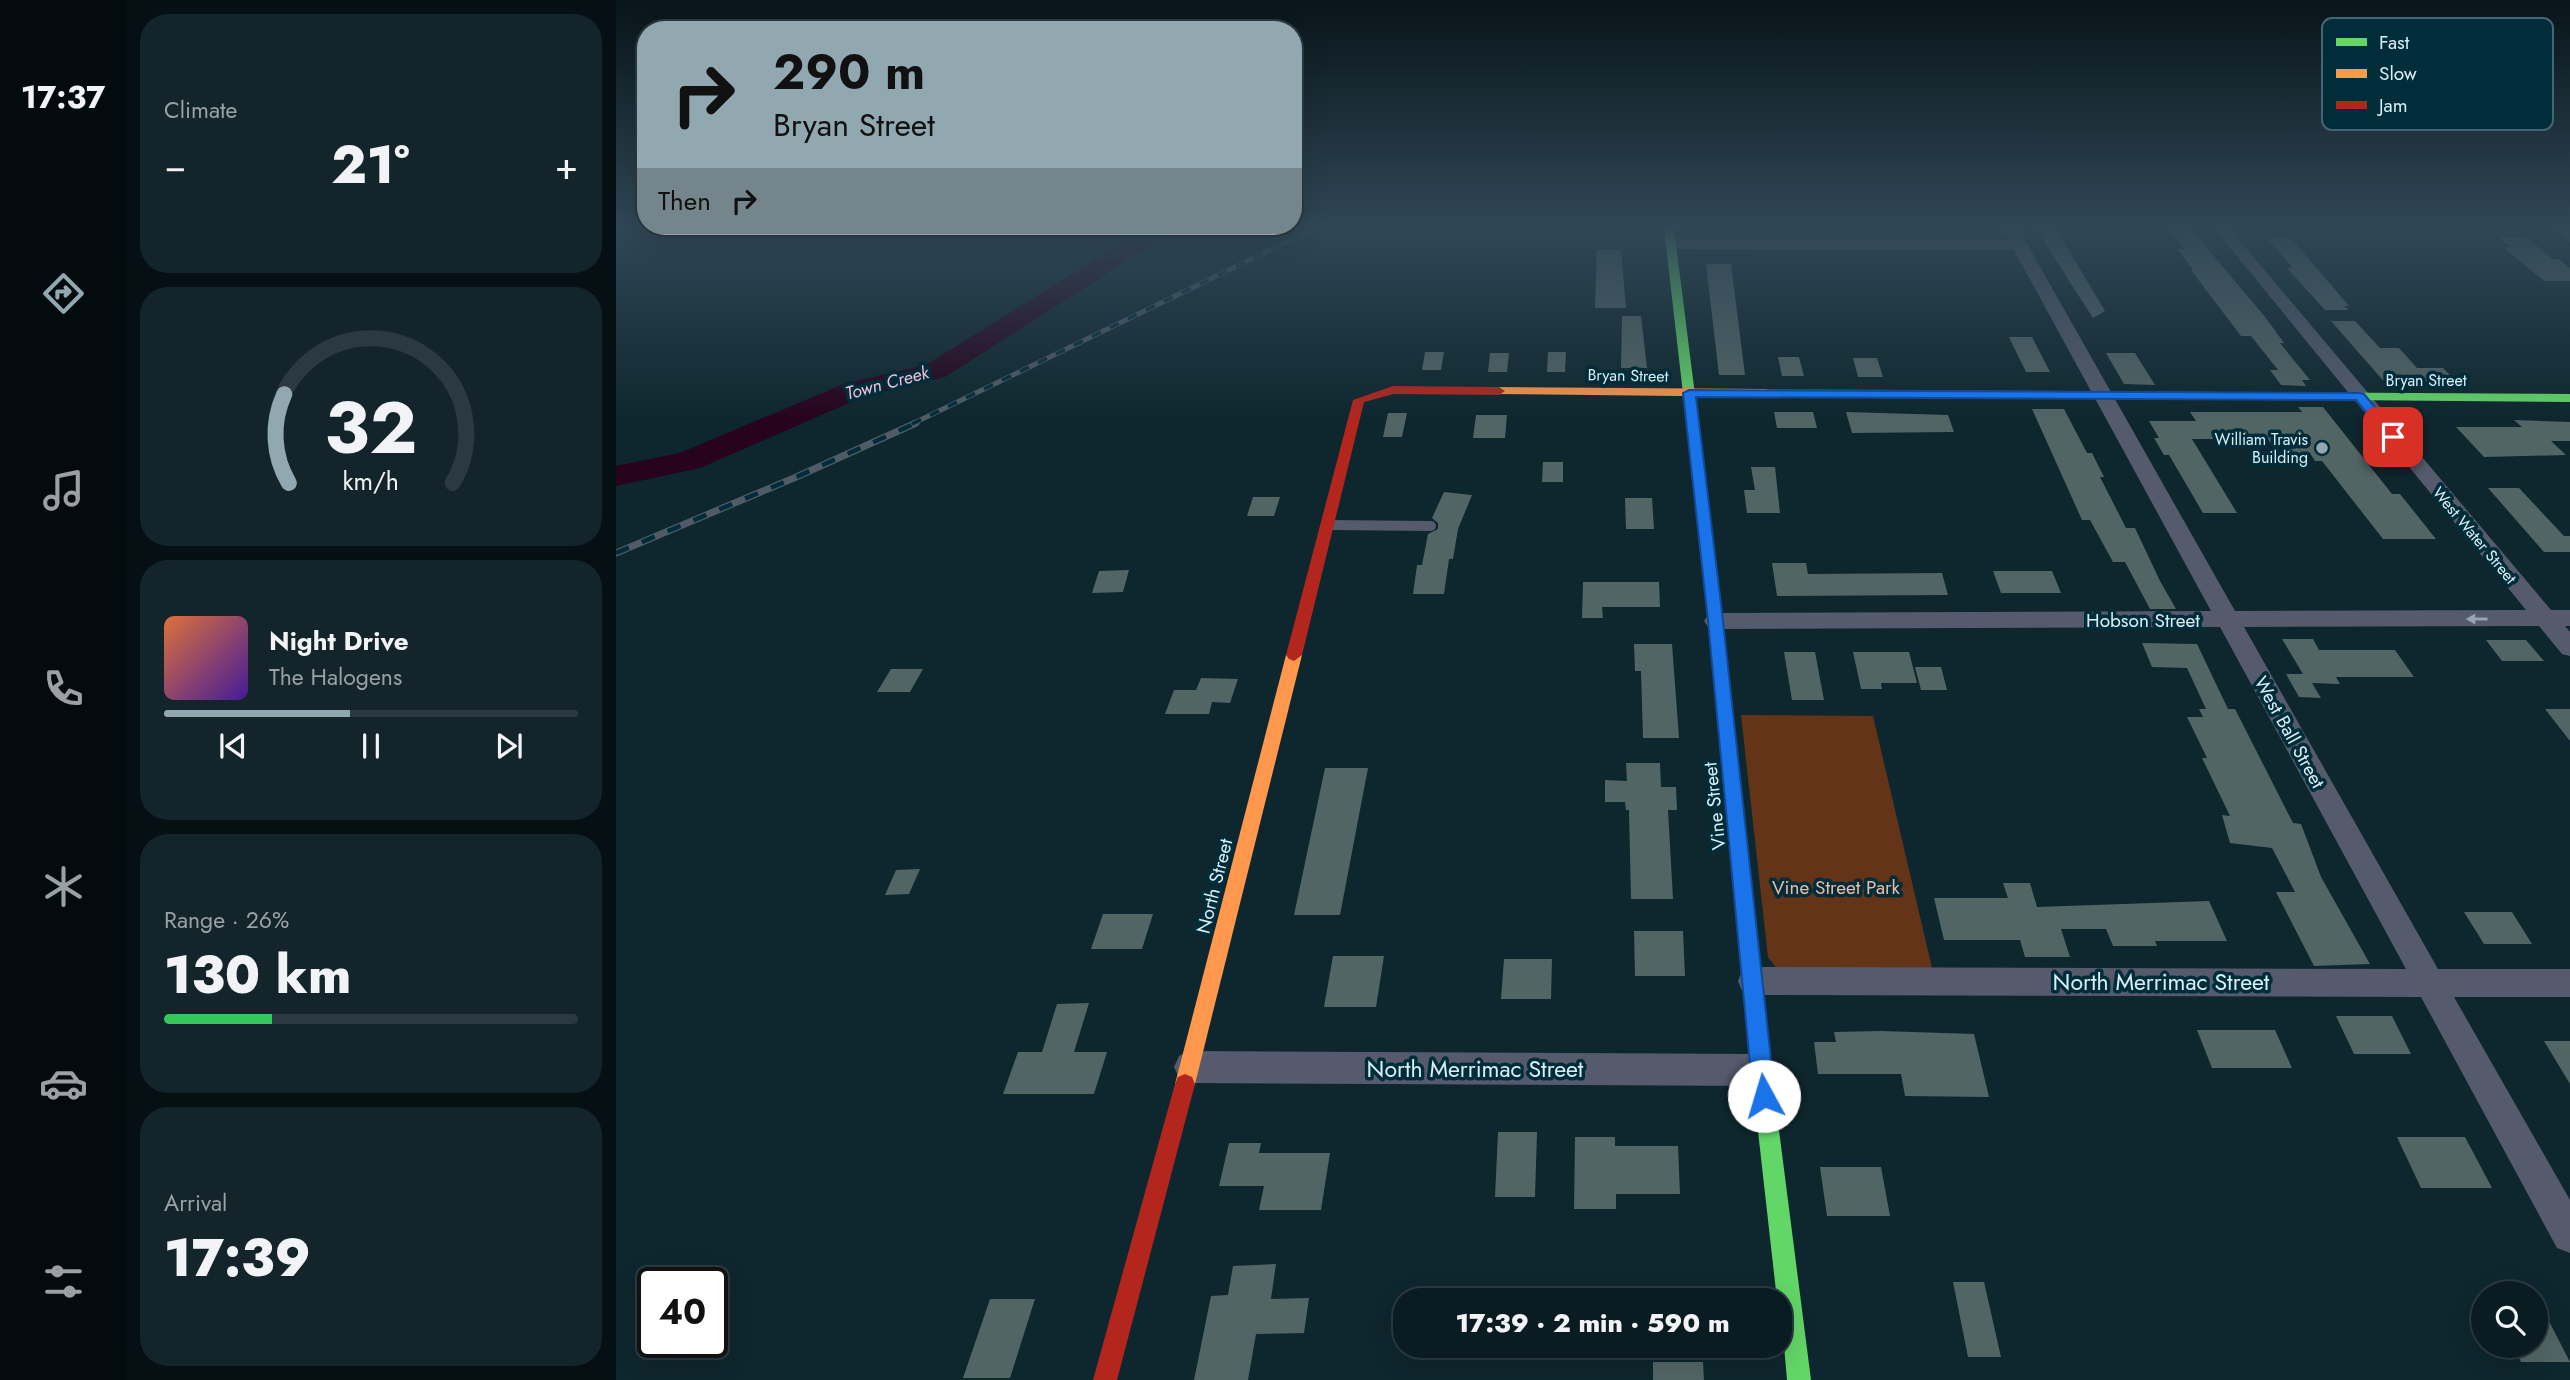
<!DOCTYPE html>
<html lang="en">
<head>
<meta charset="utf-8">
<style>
  body { margin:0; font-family:Jost,sans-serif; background:#13252a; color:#f1f3f6; height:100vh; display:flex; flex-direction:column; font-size:26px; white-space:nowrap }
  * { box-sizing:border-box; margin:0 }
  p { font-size:23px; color:#99a1a5 }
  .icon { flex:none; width:38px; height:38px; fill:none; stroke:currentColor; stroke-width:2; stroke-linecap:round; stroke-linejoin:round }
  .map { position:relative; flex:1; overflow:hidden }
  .panel { display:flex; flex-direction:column; gap:14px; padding:14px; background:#060f13; width:490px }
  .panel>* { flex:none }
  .top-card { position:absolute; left:21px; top:21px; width:665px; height:214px; border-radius:28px; box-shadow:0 7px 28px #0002,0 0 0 2px #2a3a40; background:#92a8b0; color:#111; overflow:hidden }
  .buttons { position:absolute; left:1855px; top:1281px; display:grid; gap:14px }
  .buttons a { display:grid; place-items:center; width:77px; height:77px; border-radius:50%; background:#0a1c22; box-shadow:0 7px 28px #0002,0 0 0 2px #2a3a40; font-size:35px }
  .speed { position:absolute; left:21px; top:1267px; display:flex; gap:14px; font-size:35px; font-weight:700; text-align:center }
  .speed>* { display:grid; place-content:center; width:91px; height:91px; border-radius:50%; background:#0a1c22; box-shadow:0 7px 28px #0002,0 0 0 2px #2a3a40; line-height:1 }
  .speed .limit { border:4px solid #111; border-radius:10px; background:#fff; color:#111 }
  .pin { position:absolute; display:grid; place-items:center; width:60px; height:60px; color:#fff; margin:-30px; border-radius:14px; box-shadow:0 4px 10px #0006 }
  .me { position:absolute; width:77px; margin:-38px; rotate:354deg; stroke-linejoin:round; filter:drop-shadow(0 0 5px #0008) }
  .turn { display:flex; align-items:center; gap:24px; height:147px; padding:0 21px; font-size:32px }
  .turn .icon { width:91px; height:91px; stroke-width:2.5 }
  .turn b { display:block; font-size:49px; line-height:60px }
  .then { display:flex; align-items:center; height:66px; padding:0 21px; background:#0003; gap:14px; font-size:26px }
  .big { font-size:52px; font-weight:800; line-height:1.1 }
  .panel .tile { flex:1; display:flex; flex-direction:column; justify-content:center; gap:10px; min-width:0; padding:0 24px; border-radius:28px; background:#13252a }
  .panel .dial { align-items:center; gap:0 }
  .dial svg { height:182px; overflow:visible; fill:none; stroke:#2a3a40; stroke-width:7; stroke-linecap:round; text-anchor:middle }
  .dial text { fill:#f1f3f6; stroke:none }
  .song { display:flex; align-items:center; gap:21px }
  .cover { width:84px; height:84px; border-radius:10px; background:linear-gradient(135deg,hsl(20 70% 55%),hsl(260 70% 35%)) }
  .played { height:7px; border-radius:4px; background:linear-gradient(90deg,#92a8b0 45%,#2a3a40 45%) }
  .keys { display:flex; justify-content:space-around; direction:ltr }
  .heat { display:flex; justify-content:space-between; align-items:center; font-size:38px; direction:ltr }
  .charge { height:10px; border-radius:5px; background:linear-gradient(90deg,#34c759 26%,#2a3a40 0) }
  .trip { position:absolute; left:777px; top:1288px; width:399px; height:70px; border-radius:28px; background:#0a1c22; box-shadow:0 7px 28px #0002,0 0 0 2px #2a3a40; font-weight:800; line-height:70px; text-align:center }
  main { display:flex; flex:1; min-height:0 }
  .tabs { display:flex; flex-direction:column; width:126px; justify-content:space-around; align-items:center; background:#040b0e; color:#99a1a5 }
  .tabs .icon { width:49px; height:49px }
  .tabs .on { color:#92a8b0 }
  .tabs b { font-size:32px; color:#f1f3f6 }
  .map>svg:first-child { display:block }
</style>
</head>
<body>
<main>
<nav class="tabs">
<b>17:37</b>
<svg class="icon on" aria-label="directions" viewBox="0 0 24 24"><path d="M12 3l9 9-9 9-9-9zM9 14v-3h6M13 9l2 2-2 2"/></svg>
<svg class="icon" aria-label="music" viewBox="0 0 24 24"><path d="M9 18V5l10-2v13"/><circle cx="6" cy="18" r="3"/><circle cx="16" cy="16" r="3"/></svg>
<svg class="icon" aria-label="phone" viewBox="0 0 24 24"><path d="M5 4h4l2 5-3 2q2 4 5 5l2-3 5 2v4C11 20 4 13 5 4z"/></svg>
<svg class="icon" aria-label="climate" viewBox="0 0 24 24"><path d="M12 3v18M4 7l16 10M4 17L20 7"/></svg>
<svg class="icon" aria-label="car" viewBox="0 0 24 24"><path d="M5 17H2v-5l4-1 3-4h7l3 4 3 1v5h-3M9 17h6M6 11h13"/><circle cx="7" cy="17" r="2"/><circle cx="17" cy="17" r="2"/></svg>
<svg class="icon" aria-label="filters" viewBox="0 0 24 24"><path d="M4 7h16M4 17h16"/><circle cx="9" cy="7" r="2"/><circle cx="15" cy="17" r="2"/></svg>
</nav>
<section class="panel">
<div class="tile"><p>Climate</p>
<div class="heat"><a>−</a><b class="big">21°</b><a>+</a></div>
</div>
<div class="tile dial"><svg viewBox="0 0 100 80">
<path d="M14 69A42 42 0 1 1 86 69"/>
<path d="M14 69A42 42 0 0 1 12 30" stroke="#92a8b0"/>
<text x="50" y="56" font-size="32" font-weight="700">32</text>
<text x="50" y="72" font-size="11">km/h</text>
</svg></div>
<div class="tile">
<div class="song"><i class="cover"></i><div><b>Night Drive</b><p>The Halogens</p></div></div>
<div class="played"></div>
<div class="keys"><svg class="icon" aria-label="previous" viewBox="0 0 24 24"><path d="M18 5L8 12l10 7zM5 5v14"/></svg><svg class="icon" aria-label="pause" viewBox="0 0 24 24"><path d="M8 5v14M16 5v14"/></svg><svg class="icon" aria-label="next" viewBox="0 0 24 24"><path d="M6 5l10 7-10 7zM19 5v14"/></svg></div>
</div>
<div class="tile"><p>Range · 26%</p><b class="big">130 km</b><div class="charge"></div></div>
<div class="tile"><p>Arrival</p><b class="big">17:39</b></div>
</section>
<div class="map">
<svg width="1954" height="1380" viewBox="0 0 1954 1380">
  <rect width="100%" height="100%" fill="#0e262d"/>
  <path fill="#643419" d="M 1125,715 L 1257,716 L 1317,972 L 1161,969 L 1152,957 Z"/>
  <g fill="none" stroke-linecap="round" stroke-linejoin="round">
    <path fill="#27031d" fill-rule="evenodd" d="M 530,228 L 570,228 L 566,233 L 550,236 L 329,377 L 249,396 L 84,468 L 0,486 L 0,466 L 64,453 L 230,383 L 310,365 Z"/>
  </g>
  <g fill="#526565">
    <path d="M 1420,229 L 1440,229 L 1489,311 L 1477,318 Z"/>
    <path d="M 1553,229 L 1575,229 L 1650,318 L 1668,343 L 1664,343 L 1694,380 L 1686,380 L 1690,386 L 1665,385 L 1654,370 L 1662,370 L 1635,336 L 1625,336 L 1575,270 L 1577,270 L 1561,249 L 1569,249 Z"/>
    <path d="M 1882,237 L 1909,237 L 1937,259 L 1942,259 L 1954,268 L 1954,281 L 1928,281 L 1887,247 L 1894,247 Z"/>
    <path d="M 1651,238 L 1675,238 L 1733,306 L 1728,306 L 1733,310 L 1709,310 L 1671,268 L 1677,268 Z"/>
    <path d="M 981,250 L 1005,250 L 1010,308 L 979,308 Z"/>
    <path d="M 1090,264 L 1115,264 L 1129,375 L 1103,375 Z"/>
    <path d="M 1006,316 L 1025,316 L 1031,368 L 1005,368 Z"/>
    <path d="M 1715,321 L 1739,321 L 1764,348 L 1783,348 L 1801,368 L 1827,368 L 1844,385 L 1772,386 Z"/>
    <path d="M 1393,337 L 1416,337 L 1434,372 L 1410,372 Z"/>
    <path d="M 809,352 L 828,352 L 825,370 L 806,370 Z"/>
    <path d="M 932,352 L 950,352 L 949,372 L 931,372 Z"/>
    <path d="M 874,353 L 893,353 L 891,372 L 872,372 Z"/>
    <path d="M 1490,353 L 1519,353 L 1539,385 L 1508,384 Z"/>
    <path d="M 1162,357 L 1183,357 L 1188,376 L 1166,376 Z"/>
    <path d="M 1237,358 L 1261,358 L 1267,377 L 1242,377 Z"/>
    <path d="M 1682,407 L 1707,407 L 1776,494 L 1784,494 L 1820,539 L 1767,539 L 1706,461 L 1699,461 L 1694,453 L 1675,453 L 1668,444 L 1655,444 L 1652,439 L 1576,439 L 1621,513 L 1587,513 L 1553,455 L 1548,455 L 1538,438 L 1543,438 L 1533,421 L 1580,421 L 1574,412 L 1686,412 Z"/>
    <path d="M 1416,409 L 1448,409 L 1471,453 L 1476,453 L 1488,477 L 1484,477 L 1510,528 L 1519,528 L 1544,581 L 1560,609 L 1534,609 L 1509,562 L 1497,562 L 1474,520 L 1466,520 Z"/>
    <path d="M 1158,412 L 1197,412 L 1201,428 L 1161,428 Z"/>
    <path d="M 1230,412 L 1332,415 L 1338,432 L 1236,433 Z"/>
    <path d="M 772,413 L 791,413 L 786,437 L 767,437 Z"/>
    <path d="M 860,415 L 891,415 L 889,438 L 857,438 Z"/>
    <path d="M 1898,420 L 1954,422 L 1954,441 L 1935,441 L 1950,455 L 1868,457 L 1840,427 L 1906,427 Z"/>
    <path d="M 927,462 L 947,462 L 947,482 L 926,482 Z"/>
    <path d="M 1135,467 L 1159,467 L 1164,513 L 1131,513 L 1128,490 L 1139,490 Z"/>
    <path d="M 1872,488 L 1903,488 L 1948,536 L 1954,536 L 1954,552 L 1928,552 Z"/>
    <path d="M 828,492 L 856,495 L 842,529 L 837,559 L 833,559 L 828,594 L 797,594 L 801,565 L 806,565 L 812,534 L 822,529 L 822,523 L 816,518 Z"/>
    <path d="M 637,497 L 664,497 L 658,516 L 631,516 Z"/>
    <path d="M 1009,498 L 1036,498 L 1038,529 L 1010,529 Z"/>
    <path d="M 1156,563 L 1190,563 L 1192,574 L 1326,573 L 1332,595 L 1161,596 Z"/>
    <path d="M 513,570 L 507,592 L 476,593 L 483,571 Z"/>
    <path d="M 1377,571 L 1436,571 L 1445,593 L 1385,593 Z"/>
    <path d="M 967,582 L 1043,582 L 1044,607 L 986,607 L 987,618 L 966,618 Z"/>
    <path d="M 1666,639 L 1697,639 L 1703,650 L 1779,650 L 1798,677 L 1720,677 L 1724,684 L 1696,683 L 1705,698 L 1683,697 L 1670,674 L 1687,674 Z"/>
    <path d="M 1870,640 L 1910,640 L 1928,661 L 1886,661 Z"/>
    <path d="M 1526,643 L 1581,644 L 1612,709 L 1619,709 L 1677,823 L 1685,824 L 1705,877 L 1754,964 L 1698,966 L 1660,892 L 1679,892 L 1656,848 L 1614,843 L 1606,815 L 1614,816 L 1586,758 L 1591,758 L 1571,717 L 1587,717 L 1583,709 L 1590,709 L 1571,668 L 1536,667 Z"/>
    <path d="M 1018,644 L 1056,644 L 1063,738 L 1027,738 L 1025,671 L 1019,671 Z"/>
    <path d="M 1168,652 L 1199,652 L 1208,700 L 1176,700 Z"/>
    <path d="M 1237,652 L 1293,652 L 1301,683 L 1265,683 L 1266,689 L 1245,689 Z"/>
    <path d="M 1299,667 L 1325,667 L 1331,690 L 1305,690 Z"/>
    <path d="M 275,669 L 307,669 L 294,692 L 261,692 Z"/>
    <path d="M 585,678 L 622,679 L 614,703 L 596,702 L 593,714 L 549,714 L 558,690 L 580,690 Z"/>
    <path d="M 1929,709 L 1954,709 L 1954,741 Z"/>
    <path d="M 1010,763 L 1044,763 L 1045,787 L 1060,787 L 1061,810 L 1052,810 L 1057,899 L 1015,899 L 1013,810 L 1010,810 L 1009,802 L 989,802 L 989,780 L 1011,781 Z"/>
    <path d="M 709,768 L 752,768 L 724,915 L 678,915 Z"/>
    <path d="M 304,869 L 293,894 L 269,895 L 280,870 Z"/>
    <path d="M 1387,883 L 1414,883 L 1421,907 L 1593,901 L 1611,941 L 1539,941 L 1541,946 L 1497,946 L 1490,929 L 1445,929 L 1454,957 L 1409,957 L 1404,940 L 1328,940 L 1318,898 L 1392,898 Z"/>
    <path d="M 1848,912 L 1896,912 L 1916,944 L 1868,944 Z"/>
    <path d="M 487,914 L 537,914 L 526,949 L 475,949 Z"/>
    <path d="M 1018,931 L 1067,931 L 1069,976 L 1019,976 Z"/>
    <path d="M 717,956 L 768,956 L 760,1007 L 708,1007 Z"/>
    <path d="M 888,959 L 936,959 L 935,999 L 885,999 Z"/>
    <path d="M 473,1003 L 458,1052 L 491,1052 L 478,1094 L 387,1094 L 402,1052 L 426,1052 L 441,1004 Z"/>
    <path d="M 1720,1016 L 1776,1016 L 1795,1054 L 1738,1054 Z"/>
    <path d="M 1581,1030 L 1659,1030 L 1676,1068 L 1596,1068 Z"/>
    <path d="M 1265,1031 L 1358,1034 L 1373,1097 L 1289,1096 L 1285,1074 L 1202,1074 L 1198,1042 L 1220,1042 L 1218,1032 Z"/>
    <path d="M 1928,1041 L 1954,1041 L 1954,1084 Z"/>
    <path d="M 882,1132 L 921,1132 L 919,1197 L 879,1197 Z"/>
    <path d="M 959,1137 L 999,1137 L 999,1146 L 1062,1146 L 1064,1194 L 1000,1194 L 1000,1209 L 958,1209 Z"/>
    <path d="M 1781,1137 L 1849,1137 L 1876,1188 L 1805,1188 Z"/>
    <path d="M 613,1143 L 645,1143 L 643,1153 L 714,1153 L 705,1210 L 643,1210 L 648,1186 L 603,1186 Z"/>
    <path d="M 1204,1167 L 1265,1167 L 1274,1216 L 1211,1216 Z"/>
    <path d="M 660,1264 L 655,1299 L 693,1298 L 688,1333 L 640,1334 L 632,1380 L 578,1380 L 595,1296 L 612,1295 L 617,1266 Z"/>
    <path d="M 1337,1282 L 1368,1282 L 1385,1357 L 1352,1357 Z"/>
    <path d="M 1920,1296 L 1954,1362 L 1905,1362 L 1897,1346 L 1920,1346 Z"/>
    <path d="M 374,1299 L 419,1299 L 394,1378 L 347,1378 Z"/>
    <path d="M 1037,1362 L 1087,1362 L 1088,1380 L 1037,1380 Z"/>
  </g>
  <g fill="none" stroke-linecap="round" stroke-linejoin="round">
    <path stroke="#555b6c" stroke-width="10" d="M 712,525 L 815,526"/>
    <g fill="#555b6c" fill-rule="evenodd">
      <path d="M 1386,228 L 1402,228 L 1619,611 L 1910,610 L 1598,228 L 1613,228 L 1935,610 L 1954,610 L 1954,626 L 1949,626 L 1954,632 L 1954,656 L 1946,654 L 1923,626 L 1628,627 L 1822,969 L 1954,969 L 1954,997 L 1838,997 L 1954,1200 L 1954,1253 L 1941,1248 L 1805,997 L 1137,995 L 1126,991 L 1122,981 L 1126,971 L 1137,967 L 1790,969 L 1604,627 L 1100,629 L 1092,627 L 1088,621 L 1092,615 L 1100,613 L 1595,611 L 1398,250 L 1055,249 L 1047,244 L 1055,239 L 1393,240 Z"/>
      <path d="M 1935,228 L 1954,230 L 1954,242 Z"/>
      <path d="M 574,1051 L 1145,1054 L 1156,1059 L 1161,1070 L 1156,1081 L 1145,1086 L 574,1083 L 563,1078 L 558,1067 L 563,1056 Z"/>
    </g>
    <g fill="#63d668" fill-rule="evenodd">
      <path d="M 1048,228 L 1058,228 L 1104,594 L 1097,599 L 1090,594 Z"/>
      <path d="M 1622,392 L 1954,394 L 1954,402 L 1618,399 L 1618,393 Z"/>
      <path d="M 1144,1050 L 1151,1053 L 1154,1060 L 1195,1380 L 1171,1380 L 1164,1300 L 1161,1300 L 1134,1060 L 1137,1053 Z"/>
    </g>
    <g fill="#ff974d" fill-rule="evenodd">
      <path d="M 883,387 L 1153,389 L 1159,393 L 1153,397 L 879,394 L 877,391 Z"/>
      <path d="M 678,649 L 686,655 L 579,1084 L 576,1091 L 569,1094 L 562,1091 L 559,1084 L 670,655 Z"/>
    </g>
    <g fill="#b3261e" fill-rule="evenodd">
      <path d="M 777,386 L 883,387 L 889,391 L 883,395 L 778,394 L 748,402 L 686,655 L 678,661 L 673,659 L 670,655 L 737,400 Z"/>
      <path d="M 1153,389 L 1622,392 L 1628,396 L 1622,400 L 1149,396 L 1149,390 Z"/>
      <path d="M 1097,589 L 1104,594 L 1154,1060 L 1151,1067 L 1144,1070 L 1137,1067 L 1134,1060 L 1090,594 Z"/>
      <path d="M 569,1074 L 576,1077 L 579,1084 L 501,1380 L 477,1380 L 559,1084 L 562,1077 Z"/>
    </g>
    <defs>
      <path id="rail-far1" d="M 296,424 L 699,228"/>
      <path id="rail" d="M 0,553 L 178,478 L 300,423"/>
    </defs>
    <use href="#rail-far1" stroke="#4f5c67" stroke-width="5"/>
    <use href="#rail" stroke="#4f5c67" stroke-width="7"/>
    <use href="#rail-far1" stroke="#012c3a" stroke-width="3.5" stroke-dasharray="10" stroke-linecap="butt"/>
    <use href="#rail" stroke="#012c3a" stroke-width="4.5" stroke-dasharray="14" stroke-linecap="butt"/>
  </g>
  <defs><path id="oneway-solid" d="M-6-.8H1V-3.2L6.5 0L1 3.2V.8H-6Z" transform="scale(1.75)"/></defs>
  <use fill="#97a4b2" href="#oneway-solid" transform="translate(1861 619) rotate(180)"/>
  <linearGradient id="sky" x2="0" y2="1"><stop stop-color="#081519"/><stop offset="0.54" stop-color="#304757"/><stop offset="1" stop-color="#304757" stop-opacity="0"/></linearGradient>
  <rect width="1954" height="421" fill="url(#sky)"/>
  <path fill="#1a73e8" stroke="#114b97" stroke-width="2" d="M 1073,390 L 1744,393 L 1748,394 L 1784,437 L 1782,440 L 1773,440 L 1740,400 L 1080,397 L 1107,621 L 1159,1096 L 1156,1103 L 1148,1106 L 1140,1103 L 1137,1096 L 1092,621 L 1067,393 Z"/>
  <circle fill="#92a8b0" stroke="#012c3a" stroke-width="2.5" cx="1706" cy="448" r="7"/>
  <g text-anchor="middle" stroke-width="7" stroke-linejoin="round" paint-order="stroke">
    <g font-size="16" fill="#d9eef7" stroke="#012c3a">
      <text transform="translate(1012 375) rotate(1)" y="6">Bryan Street</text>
      <text x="1810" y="386">Bryan Street</text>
      <text transform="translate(1859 535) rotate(50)" y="6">West Water Street</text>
    </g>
    <g font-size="16" fill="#d9eef7" stroke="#012c3a" text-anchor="end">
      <text x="1692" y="445">William Travis<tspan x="1692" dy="18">Building</tspan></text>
    </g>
    <g font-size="18" font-style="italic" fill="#f2bdd9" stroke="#012c3a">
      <text transform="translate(271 383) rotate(-15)" y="6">Town Creek</text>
    </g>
    <g font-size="19" fill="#d9eef7" stroke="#012c3a">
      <text x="1527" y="627">Hobson Street</text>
      <text transform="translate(1674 732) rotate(61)" y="7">West Ball Street</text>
      <text transform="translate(1098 806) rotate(-96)" y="7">Vine Street</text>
      <text transform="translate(598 886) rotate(-76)" y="7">North Street</text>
    </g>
    <g font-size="19" fill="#f0bba3" stroke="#012c3a">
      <text x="1220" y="894">Vine Street Park</text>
    </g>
    <g font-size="23" fill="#d9eef7" stroke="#012c3a">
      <text x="1545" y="990">North Merrimac Street</text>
      <text x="859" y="1077">North Merrimac Street</text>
    </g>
  </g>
  <rect x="1706" y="18" width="231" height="112" rx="10" fill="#012c3a" stroke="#426673" stroke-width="2"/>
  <rect x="1720" y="38" width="31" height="8" fill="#63d668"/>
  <rect x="1720" y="69" width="31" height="9" fill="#ff974d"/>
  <rect x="1720" y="101" width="31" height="8" fill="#b3261e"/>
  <g font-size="19" fill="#d9eef7">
    <text x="1763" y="49">Fast</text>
    <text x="1763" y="80">Slow</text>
    <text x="1763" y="112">Jam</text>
  </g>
</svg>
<div class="buttons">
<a><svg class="icon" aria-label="search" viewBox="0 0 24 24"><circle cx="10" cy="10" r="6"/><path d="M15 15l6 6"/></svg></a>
</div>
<div class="speed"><div class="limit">40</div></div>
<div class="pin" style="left:1777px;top:437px;background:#d93025"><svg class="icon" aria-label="arrive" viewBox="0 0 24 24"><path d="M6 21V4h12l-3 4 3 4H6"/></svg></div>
<svg class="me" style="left:1148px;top:1096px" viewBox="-20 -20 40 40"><circle r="19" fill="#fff"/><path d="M0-13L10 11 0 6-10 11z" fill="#1a73e8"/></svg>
<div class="trip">17:39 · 2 min · 590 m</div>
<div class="top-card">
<div class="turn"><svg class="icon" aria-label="right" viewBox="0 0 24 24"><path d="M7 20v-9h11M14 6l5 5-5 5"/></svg><div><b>290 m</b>Bryan Street</div></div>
<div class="then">Then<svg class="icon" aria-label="right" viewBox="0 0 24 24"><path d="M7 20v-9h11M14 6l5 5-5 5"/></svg></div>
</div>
</div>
</main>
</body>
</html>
